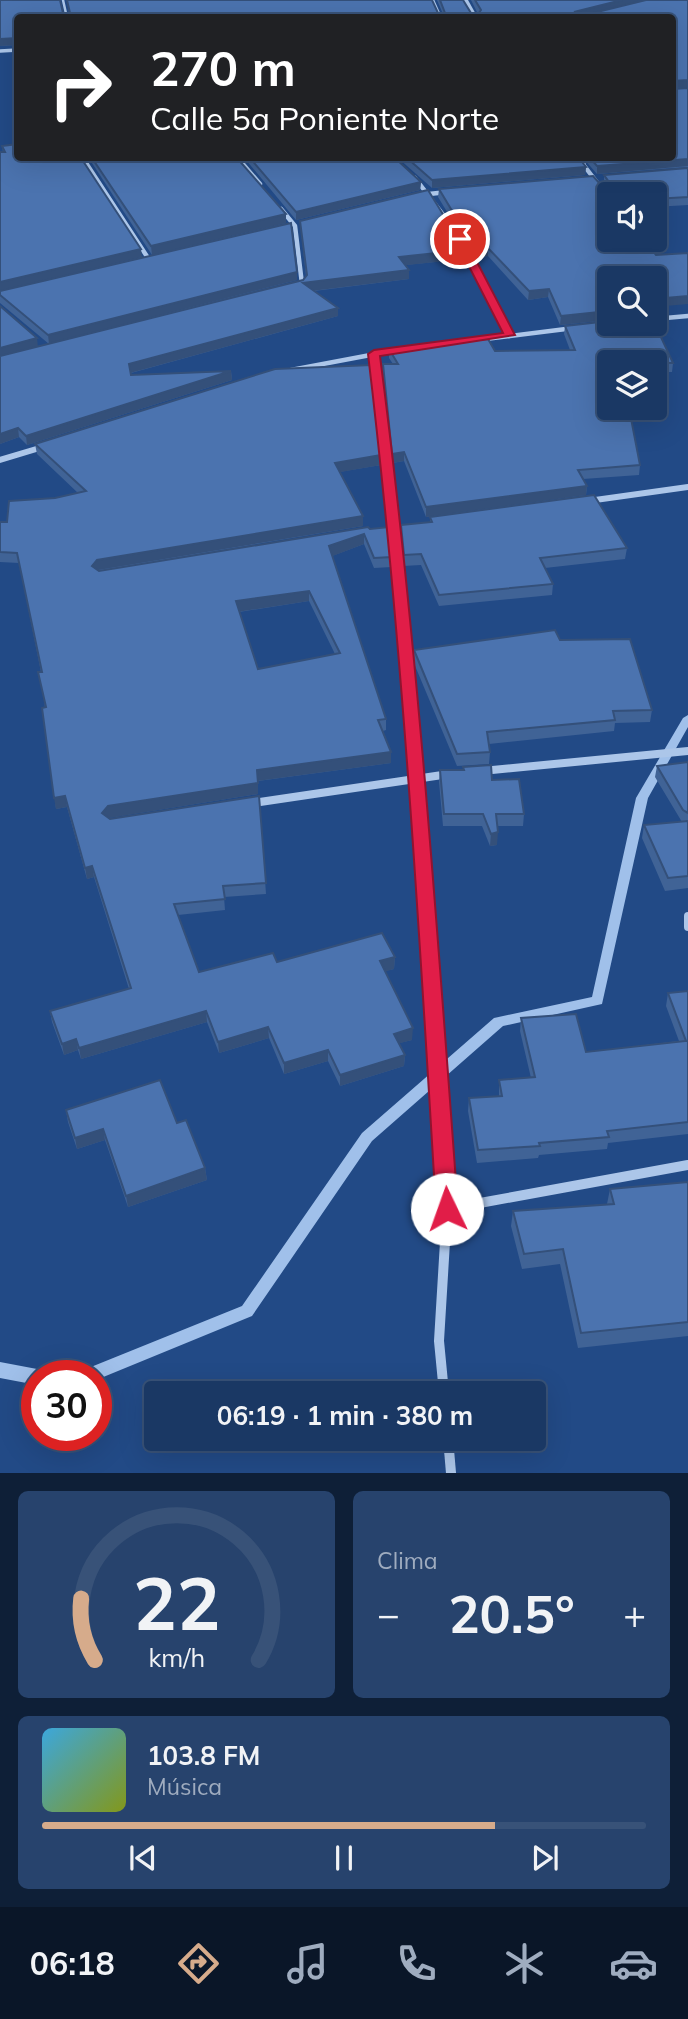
<!DOCTYPE html>
<html lang="es">
<head>
<meta charset="utf-8">
<style>
  body { margin:0; font-family:Mulish,sans-serif; background:#27436d; color:#f1f3f6; height:100vh; display:flex; flex-direction:column; font-size:26px; white-space:nowrap }
  * { box-sizing:border-box; margin:0 }
  p { font-size:23px; color:#9facbf }
  .icon { flex:none; width:38px; height:38px; fill:none; stroke:currentColor; stroke-width:2; stroke-linecap:round; stroke-linejoin:round }
  .map { position:relative; height:1473px; overflow:hidden }
  .sheet { display:flex; flex-direction:column; gap:18px; padding:18px; background:#0e1f37; flex:1 }
  .sheet>* { flex:none }
  .guide { position:absolute; left:14px; top:14px; width:662px; height:147px; border-radius:7px; box-shadow:0 7px 28px #0002,0 0 0 2px #385278; background:#202124; color:#fff; overflow:hidden }
  .fabs { position:absolute; left:597px; top:182px; display:grid; gap:14px }
  .fabs a { display:grid; place-items:center; width:70px; height:70px; border-radius:7px; background:#1a3864; box-shadow:0 7px 28px #0002,0 0 0 2px #385278; font-size:35px }
  .speed { position:absolute; left:21px; top:1360px; display:flex; gap:14px; font-size:35px; font-weight:700; text-align:center }
  .speed>* { display:grid; place-content:center; width:91px; height:91px; border-radius:50%; background:#1a3864; box-shadow:0 7px 28px #0002,0 0 0 2px #385278; line-height:1 }
  .speed .limit { border:10px solid #d22; background:#fff; color:#111 }
  .pin { position:absolute; display:grid; place-items:center; width:60px; height:60px; color:#fff; margin:-30px; border:4px solid #fff; border-radius:50%; box-shadow:0 2px 7px #0007 }
  .me { position:absolute; width:77px; margin:-38px; rotate:357deg; stroke-linejoin:round; filter:drop-shadow(0 0 5px #0008) }
  .turn { display:flex; align-items:center; gap:24px; height:147px; padding:0 21px; font-size:32px }
  .turn .icon { width:91px; height:91px; stroke-width:2.5 }
  .turn b { display:block; font-size:49px; line-height:60px }
  .big { font-size:52px; font-weight:700; line-height:1.1 }
  .sheet .card { flex:1; display:flex; flex-direction:column; justify-content:center; gap:10px; min-width:0; padding:0 24px; border-radius:10px; background:#27436d }
  .sheet .dial { align-items:center; gap:0 }
  .dial svg { height:182px; overflow:visible; fill:none; stroke:#385278; stroke-width:7; stroke-linecap:round; text-anchor:middle }
  .dial text { fill:#f1f3f6; stroke:none }
  .song { display:flex; align-items:center; gap:21px }
  .cover { width:84px; height:84px; border-radius:10px; background:linear-gradient(135deg,hsl(200 70% 55%),hsl(70 70% 35%)) }
  .played { height:7px; border-radius:4px; background:linear-gradient(90deg,#d6ab8b 75%,#385278 75%) }
  .keys { display:flex; justify-content:space-around; direction:ltr }
  .heat { display:flex; justify-content:space-between; align-items:center; font-size:38px; direction:ltr }
  .sheet .tiles { flex:1; display:grid; gap:18px; grid-template-columns:1fr 1fr }
  .card:last-child { grid-column:span 2 }
  .trip { position:absolute; left:144px; top:1381px; width:402px; height:70px; border-radius:7px; background:#1a3864; box-shadow:0 7px 28px #0002,0 0 0 2px #385278; font-weight:700; line-height:70px; text-align:center }
  .tabs { display:flex; height:112px; justify-content:space-around; align-items:center; background:#0a1628; color:#9facbf }
  .tabs .icon { width:49px; height:49px }
  .tabs .active { color:#d6ab8b }
  .tabs b { font-size:32px; color:#f1f3f6 }
  .map>svg:first-child { display:block }
</style>
</head>
<body>
<div class="map">
<svg width="688" height="1473" viewBox="0 0 688 1473">
  <rect width="100%" height="100%" fill="#224a86"/>
  <g fill="none" stroke-linecap="round" stroke-linejoin="round">
    <g fill="#a0c0ea" fill-rule="evenodd">
      <path d="M 688,715 L 688,727 L 648,798 L 602,1004 L 503,1026 L 372,1141 L 252,1316 L 96,1380 L 96,1376 L 79,1376 L 81,1371 L 242,1306 L 362,1133 L 494,1018 L 592,997 L 636,798 L 683,718 Z"/>
      <path d="M 0,1362 L 37,1369 L 43,1372 L 44,1376 L 37,1376 L 37,1385 L 0,1378 Z"/>
    </g>
    <g stroke="#acc6e9" stroke-width="2.5">
      <path d="M 63,0 L 67,18"/>
      <path d="M 433,0 L 441,18"/>
    </g>
    <g stroke="#acc6e9" stroke-width="3.5">
      <path d="M 0,51 L 18,50"/>
      <path d="M 83,158 L 87,164"/>
      <path d="M 238,158 L 243,164"/>
      <path d="M 579,158 L 584,164"/>
    </g>
    <g stroke="#acc6e9" stroke-width="4.5">
      <path d="M 86,163 L 148,258"/>
      <path d="M 242,163 L 260,184"/>
      <path d="M 582,163 L 609,198"/>
      <path d="M 415,178 L 457,233 L 509,336"/>
      <path d="M 420,195 L 447,192"/>
      <path d="M 281,209 L 295,226 L 302,284 L 296,285"/>
      <path d="M 654,319 L 688,316"/>
      <path d="M 461,342 L 574,328"/>
      <path d="M 374,354 L 377,376"/>
      <path d="M 291,370 L 397,350"/>
    </g>
    <g stroke="#acc6e9" stroke-width="6">
      <path d="M 377,375 L 407,652"/>
      <path d="M 0,460 L 43,447"/>
      <path d="M 588,501 L 688,487"/>
    </g>
    <g stroke="#acc6e9" stroke-width="8">
      <path d="M 406,650 L 434,1010"/>
      <path d="M 482,771 L 688,751"/>
      <path d="M 253,803 L 449,774"/>
      <path d="M 688,916 L 688,927"/>
    </g>
    <g stroke="#acc6e9" stroke-width="10">
      <path d="M 434,1008 L 447,1209 L 439,1341 L 444,1393"/>
      <path d="M 447,1209 L 688,1165"/>
      <path d="M 448,1438 L 451,1473"/>
    </g>
    <path fill="#acc6e9" fill-rule="evenodd" d="M 462,0 L 468,0 L 478,18 L 473,18 Z"/>
  </g>
  <g fill="#406396" fill-rule="evenodd">
    <path d="M 0,0 L 60,0 L 63,13 L 69,13 L 67,0 L 432,0 L 438,13 L 442,15 L 443,14 L 437,0 L 463,0 L 471,13 L 478,14 L 471,0 L 688,0 L 688,87 L 672,88 L 672,18 L 18,18 L 18,45 L 0,46 Z"/>
    <path d="M 688,88 L 688,167 L 597,174 L 583,158 L 672,158 L 673,89 Z"/>
    <path d="M 2,146 L 142,257 L 28,284 L 297,280 L 97,332 L 303,280 L 306,276 L 300,221 L 465,259 L 405,265 L 409,279 L 314,291 L 338,316 L 131,373 L 131,375 L 231,371 L 232,380 L 27,445 L 19,437 L 0,444 L 0,306 L 38,347 L 49,344 L 0,303 L 0,152 L 3,152 Z"/>
    <path d="M 86,158 L 237,158 L 286,223 L 152,255 L 90,160 Z"/>
    <path d="M 242,158 L 395,158 L 421,182 L 420,190 L 296,220 L 246,160 Z"/>
    <path d="M 398,158 L 579,158 L 586,167 L 585,175 L 432,188 Z"/>
    <path d="M 688,168 L 688,205 L 654,207 L 654,194 L 611,193 L 604,183 L 604,175 Z"/>
    <path d="M 439,189 L 609,278 L 609,320 L 560,325 L 548,297 L 528,300 L 488,256 L 475,258 L 438,197 Z"/>
    <path d="M 565,326 L 673,363 L 672,372 L 654,372 L 654,362 L 609,362 L 640,465 L 639,475 L 583,479 L 587,486 L 586,495 L 426,517 L 404,461 L 392,463 L 382,373 L 383,364 L 393,364 L 389,358 L 389,349 L 495,351 L 570,350 L 564,334 Z"/>
    <path d="M 35,444 L 381,455 L 381,465 L 339,472 L 363,516 L 363,526 L 98,571 L 370,529 L 392,557 L 392,567 L 374,568 L 364,544 L 332,556 L 386,719 L 386,730 L 383,731 L 391,752 L 391,763 L 258,781 L 258,794 L 108,818 L 110,819 L 259,796 L 266,894 L 224,897 L 225,910 L 178,915 L 199,972 L 277,962 L 395,957 L 394,969 L 385,971 L 412,1040 L 399,1043 L 405,1055 L 404,1066 L 340,1086 L 328,1061 L 284,1074 L 269,1038 L 219,1053 L 207,1022 L 81,1059 L 78,1050 L 64,1055 L 52,1022 L 50,1011 L 129,989 L 94,877 L 87,879 L 67,807 L 56,809 L 41,672 L 19,563 L 0,562 L 0,522 L 7,522 L 55,498 L 78,493 L 37,454 ZM 309,601 L 335,654 L 258,669 L 239,612 Z"/>
    <path d="M 430,517 L 627,548 L 625,559 L 545,568 L 553,584 L 552,595 L 439,606 L 421,565 L 403,566 L 400,536 L 401,525 L 430,523 Z"/>
    <path d="M 560,640 L 652,710 L 650,722 L 615,723 L 614,731 L 489,744 L 490,752 L 489,764 L 457,766 L 413,661 L 414,650 Z"/>
    <path d="M 688,762 L 688,888 L 665,891 L 642,838 L 644,825 L 682,822 L 655,777 L 657,766 Z"/>
    <path d="M 463,767 L 492,780 L 524,814 L 523,826 L 497,826 L 497,845 L 490,846 L 482,826 L 443,826 L 439,782 L 440,770 L 463,770 Z"/>
    <path d="M 688,991 L 688,1134 L 608,1143 L 607,1149 L 539,1155 L 538,1158 L 477,1163 L 468,1111 L 469,1098 L 499,1096 L 499,1080 L 531,1078 L 520,1031 L 521,1018 L 586,1052 L 679,1041 L 666,1006 L 668,993 Z"/>
    <path d="M 66,1110 L 177,1123 L 205,1168 L 207,1180 L 128,1207 L 105,1140 L 77,1149 L 68,1122 Z"/>
    <path d="M 688,1182 L 688,1336 L 578,1348 L 560,1264 L 522,1269 L 511,1226 L 513,1211 L 607,1204 L 610,1189 Z"/>
  </g>
  <g fill="#34507a">
    <path d="M 622,0 L 647,0 L 577,18 L 574,12 Z"/>
    <path d="M 18,38 L 18,45 L 0,46 L 0,39 Z"/>
    <path d="M 688,80 L 688,87 L 672,88 L 672,81 Z"/>
    <path d="M 688,159 L 688,166 L 597,174 L 597,166 Z"/>
    <path d="M 586,167 L 585,175 L 432,188 L 432,180 Z"/>
    <path d="M 421,182 L 420,190 L 296,220 L 296,212 Z"/>
    <path d="M 286,214 L 286,223 L 152,255 L 151,246 Z"/>
    <path d="M 488,248 L 488,256 L 475,258 L 475,249 Z"/>
    <path d="M 141,249 L 142,257 L 0,291 L 0,282 Z"/>
    <path d="M 465,250 L 465,259 L 398,266 L 399,257 Z"/>
    <path d="M 409,270 L 409,279 L 303,292 L 303,283 Z"/>
    <path d="M 297,272 L 297,280 L 49,344 L 48,335 Z"/>
    <path d="M 549,289 L 548,297 L 528,300 L 529,291 Z"/>
    <path d="M 688,296 L 688,304 L 654,307 L 654,299 Z"/>
    <path d="M 338,308 L 338,316 L 130,373 L 129,364 Z"/>
    <path d="M 609,311 L 609,320 L 560,325 L 561,316 Z"/>
    <path d="M 37,338 L 38,347 L 0,357 L 0,348 Z"/>
    <path d="M 231,371 L 232,380 L 27,445 L 26,436 Z"/>
    <path d="M 18,428 L 19,437 L 0,444 L 0,434 Z"/>
    <path d="M 404,452 L 404,461 L 392,463 L 392,454 Z"/>
    <path d="M 381,455 L 381,465 L 335,473 L 335,463 Z"/>
    <path d="M 587,486 L 586,495 L 426,517 L 426,507 Z"/>
    <path d="M 363,516 L 363,526 L 98,570 L 92,566 L 97,560 Z"/>
    <path d="M 364,534 L 364,544 L 330,557 L 329,546 Z"/>
    <path d="M 309,591 L 309,601 L 237,612 L 236,601 Z"/>
    <path d="M 391,752 L 391,763 L 257,781 L 257,770 Z"/>
    <path d="M 258,783 L 258,794 L 109,818 L 103,824 L 102,813 L 108,806 Z"/>
    <path d="M 65,796 L 67,807 L 56,809 L 54,798 Z"/>
    <path d="M 498,832 L 497,845 L 490,846 L 491,834 Z"/>
    <path d="M 92,866 L 94,877 L 87,879 L 85,868 Z"/>
    <path d="M 395,957 L 394,969 L 380,973 L 380,961 Z"/>
    <path d="M 206,1011 L 207,1022 L 81,1059 L 79,1048 Z"/>
    <path d="M 268,1027 L 269,1038 L 219,1053 L 218,1042 Z"/>
    <path d="M 413,1028 L 412,1040 L 393,1045 L 394,1034 Z"/>
    <path d="M 76,1039 L 78,1050 L 64,1055 L 62,1044 Z"/>
    <path d="M 328,1050 L 328,1061 L 284,1074 L 284,1063 Z"/>
    <path d="M 405,1055 L 404,1066 L 340,1086 L 340,1075 Z"/>
    <path d="M 103,1129 L 105,1140 L 77,1149 L 75,1138 Z"/>
    <path d="M 205,1168 L 207,1180 L 128,1207 L 126,1196 Z"/>
  </g>
  <g fill="#4b73af" stroke="#34507a" stroke-width="2" fill-rule="evenodd">
    <path d="M 0,0 L 60,0 L 63,13 L 70,13 L 67,0 L 432,0 L 438,13 L 442,15 L 445,13 L 440,0 L 463,0 L 471,13 L 478,14 L 481,10 L 475,0 L 622,0 L 574,12 L 589,14 L 646,0 L 688,0 L 688,80 L 672,81 L 672,18 L 18,18 L 18,38 L 0,39 Z"/>
    <path d="M 672,88 L 673,89 L 688,88 L 688,159 L 597,166 L 590,158 L 672,158 Z"/>
    <path d="M 18,144 L 18,158 L 81,158 L 141,249 L 0,282 L 0,152 L 5,152 L 2,146 Z"/>
    <path d="M 92,158 L 237,158 L 286,214 L 151,246 Z"/>
    <path d="M 250,158 L 395,158 L 421,182 L 296,212 Z"/>
    <path d="M 407,158 L 579,158 L 586,167 L 432,180 Z"/>
    <path d="M 688,168 L 688,197 L 654,199 L 654,194 L 610,194 L 614,189 L 604,175 Z"/>
    <path d="M 593,176 L 609,194 L 609,240 L 645,240 L 656,255 L 688,253 L 688,296 L 654,299 L 654,278 L 609,278 L 609,311 L 561,316 L 549,289 L 529,291 L 488,248 L 475,249 L 439,189 Z"/>
    <path d="M 428,190 L 465,250 L 399,257 L 409,270 L 303,283 L 338,308 L 129,364 L 131,375 L 231,371 L 26,436 L 18,428 L 0,434 L 0,356 L 303,280 L 307,275 L 300,221 Z"/>
    <path d="M 291,223 L 297,272 L 48,335 L 0,295 L 0,291 Z"/>
    <path d="M 0,306 L 37,338 L 0,348 Z"/>
    <path d="M 609,321 L 609,324 L 654,324 L 654,322 L 673,363 L 609,362 L 609,408 L 629,408 L 640,465 L 578,470 L 587,486 L 426,507 L 404,452 L 392,454 L 383,364 L 398,364 L 389,349 L 488,339 L 495,351 L 575,350 L 565,326 Z"/>
    <path d="M 372,365 L 381,455 L 335,463 L 363,516 L 97,560 L 92,566 L 99,571 L 368,527 L 370,529 L 389,527 L 392,557 L 374,558 L 364,534 L 329,546 L 386,719 L 378,720 L 391,752 L 257,770 L 258,783 L 108,806 L 102,813 L 110,819 L 259,796 L 266,883 L 223,886 L 225,899 L 174,904 L 199,972 L 273,953 L 277,962 L 382,933 L 395,957 L 380,961 L 413,1028 L 394,1034 L 405,1055 L 340,1075 L 328,1050 L 284,1063 L 268,1027 L 218,1042 L 206,1011 L 79,1048 L 76,1039 L 62,1044 L 50,1011 L 131,988 L 92,866 L 85,868 L 65,796 L 54,798 L 42,708 L 46,707 L 38,672 L 42,672 L 17,553 L 0,552 L 0,522 L 7,522 L 9,501 L 55,498 L 86,491 L 35,444 L 275,369 ZM 309,591 L 340,653 L 258,669 L 236,601 Z"/>
    <path d="M 594,495 L 627,548 L 540,558 L 553,584 L 439,595 L 421,554 L 404,555 L 401,525 L 432,522 L 430,517 Z"/>
    <path d="M 555,630 L 560,640 L 630,639 L 652,710 L 613,711 L 615,720 L 487,732 L 490,752 L 457,754 L 414,650 Z"/>
    <path d="M 688,762 L 688,813 L 683,810 L 657,766 Z"/>
    <path d="M 491,765 L 492,780 L 519,779 L 524,814 L 496,814 L 498,832 L 491,834 L 483,814 L 444,814 L 440,770 L 464,770 L 463,767 Z"/>
    <path d="M 688,821 L 688,876 L 668,878 L 644,825 Z"/>
    <path d="M 688,991 L 688,1122 L 607,1131 L 609,1137 L 539,1143 L 540,1146 L 478,1150 L 469,1098 L 502,1096 L 499,1080 L 535,1077 L 521,1018 L 576,1014 L 586,1052 L 686,1041 L 668,993 Z"/>
    <path d="M 160,1080 L 177,1123 L 186,1120 L 205,1168 L 126,1196 L 103,1129 L 75,1138 L 66,1110 Z"/>
    <path d="M 688,1182 L 688,1322 L 581,1333 L 563,1249 L 524,1254 L 513,1211 L 614,1204 L 610,1189 Z"/>
  </g>
  <path fill="#e11d48" stroke="#92132f" stroke-width="2" d="M 460,236 L 465,239 L 515,335 L 380,356 C 417,639 437,924 458,1209 L 455,1215 L 447,1218 L 440,1215 L 436,1209 C 419,923 402,638 368,354 L 374,350 L 503,333 L 455,239 Z"/>
</svg>
<div class="fabs">
<a><svg class="icon" aria-label="sound" viewBox="0 0 24 24"><path d="M4 9h4l5-4v14l-5-4H4zM17 9q2 3 0 6"/></svg></a>
<a><svg class="icon" aria-label="search" viewBox="0 0 24 24"><circle cx="10" cy="10" r="6"/><path d="M15 15l6 6"/></svg></a>
<a><svg class="icon" aria-label="layers" viewBox="0 0 24 24"><path d="M12 4l9 5-9 5-9-5zM3 14l9 5 9-5"/></svg></a>
</div>
<div class="speed"><div class="limit">30</div></div>
<div class="pin" style="left:460px;top:239px;background:#d93025"><svg class="icon" aria-label="arrive" viewBox="0 0 24 24"><path d="M6 21V4h12l-3 4 3 4H6"/></svg></div>
<svg class="me" style="left:447px;top:1209px" viewBox="-20 -20 40 40"><circle r="19" fill="#fff"/><path d="M0-13L10 11 0 6-10 11z" fill="#e11d48"/></svg>
<div class="trip">06:19 · 1 min · 380 m</div>
<div class="guide">
<div class="turn"><svg class="icon" aria-label="right" viewBox="0 0 24 24"><path d="M7 20v-9h11M14 6l5 5-5 5"/></svg><div><b>270 m</b>Calle 5a Poniente Norte</div></div>
</div>
</div>
<section class="sheet">
<div class="tiles">
<div class="card dial"><svg viewBox="0 0 100 80">
<path d="M14 69A42 42 0 1 1 86 69"/>
<path d="M14 69A42 42 0 0 1 8 42" stroke="#d6ab8b"/>
<text x="50" y="56" font-size="32" font-weight="700">22</text>
<text x="50" y="72" font-size="11">km/h</text>
</svg></div>
<div class="card"><p>Clima</p>
<div class="heat"><a>−</a><b class="big">20.5°</b><a>+</a></div>
</div>
<div class="card">
<div class="song"><i class="cover"></i><div><b>103.8 FM</b><p>Música</p></div></div>
<div class="played"></div>
<div class="keys"><svg class="icon" aria-label="previous" viewBox="0 0 24 24"><path d="M18 5L8 12l10 7zM5 5v14"/></svg><svg class="icon" aria-label="pause" viewBox="0 0 24 24"><path d="M8 5v14M16 5v14"/></svg><svg class="icon" aria-label="next" viewBox="0 0 24 24"><path d="M6 5l10 7-10 7zM19 5v14"/></svg></div>
</div>
</div>
</section>
<nav class="tabs">
<b>06:18</b>
<svg class="icon active" aria-label="directions" viewBox="0 0 24 24"><path d="M12 3l9 9-9 9-9-9zM9 14v-3h6M13 9l2 2-2 2"/></svg>
<svg class="icon" aria-label="music" viewBox="0 0 24 24"><path d="M9 18V5l10-2v13"/><circle cx="6" cy="18" r="3"/><circle cx="16" cy="16" r="3"/></svg>
<svg class="icon" aria-label="phone" viewBox="0 0 24 24"><path d="M5 4h4l2 5-3 2q2 4 5 5l2-3 5 2v4C11 20 4 13 5 4z"/></svg>
<svg class="icon" aria-label="climate" viewBox="0 0 24 24"><path d="M12 3v18M4 7l16 10M4 17L20 7"/></svg>
<svg class="icon" aria-label="car" viewBox="0 0 24 24"><path d="M5 17H2v-5l4-1 3-4h7l3 4 3 1v5h-3M9 17h6M6 11h13"/><circle cx="7" cy="17" r="2"/><circle cx="17" cy="17" r="2"/></svg>
</nav>
</body>
</html>
